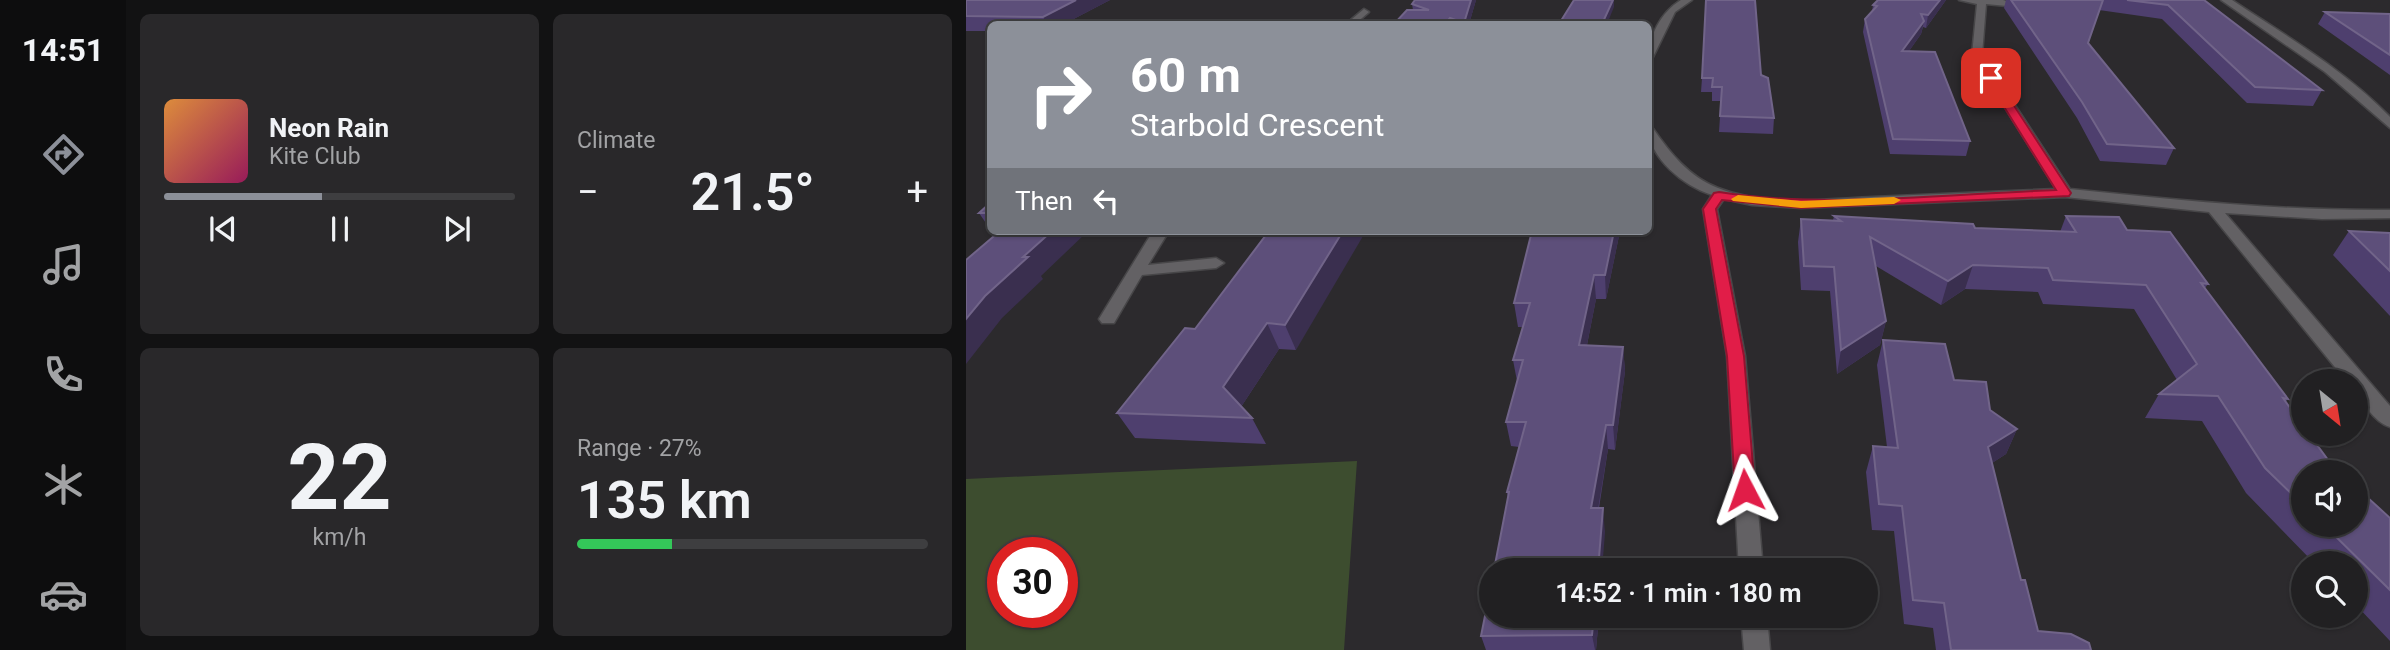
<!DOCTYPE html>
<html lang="en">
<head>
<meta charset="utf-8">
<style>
  body { margin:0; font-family:Roboto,sans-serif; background:#29282a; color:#f1f3f6; height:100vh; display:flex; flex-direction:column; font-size:26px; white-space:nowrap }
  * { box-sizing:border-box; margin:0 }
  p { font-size:23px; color:#a2a3a5 }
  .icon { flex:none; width:38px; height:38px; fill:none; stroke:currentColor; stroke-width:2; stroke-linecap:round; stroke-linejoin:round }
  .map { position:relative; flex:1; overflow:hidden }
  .details { display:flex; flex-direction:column; gap:14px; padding:14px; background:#121213; width:840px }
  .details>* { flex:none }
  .guide { position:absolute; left:21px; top:21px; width:665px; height:214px; border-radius:10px; box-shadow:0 2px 5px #0004,0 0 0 2px #3e3e40; background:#8c9099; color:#fff; overflow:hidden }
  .needle { width:46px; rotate:150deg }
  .tools { position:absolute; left:1325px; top:369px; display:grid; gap:14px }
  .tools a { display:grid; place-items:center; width:77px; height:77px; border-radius:50%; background:#212022; box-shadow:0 2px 5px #0004,0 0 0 2px #3e3e40; font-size:35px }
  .speed { position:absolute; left:21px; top:537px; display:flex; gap:14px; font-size:35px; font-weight:700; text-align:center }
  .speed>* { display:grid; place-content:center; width:91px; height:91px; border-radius:50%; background:#212022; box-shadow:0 2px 5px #0004,0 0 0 2px #3e3e40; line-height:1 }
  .speed .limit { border:10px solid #d22; background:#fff; color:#111 }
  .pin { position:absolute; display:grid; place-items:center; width:60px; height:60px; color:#fff; margin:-30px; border-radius:14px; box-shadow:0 4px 10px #0006 }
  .me { position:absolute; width:77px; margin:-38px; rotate:356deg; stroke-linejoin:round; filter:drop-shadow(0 0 5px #0008) }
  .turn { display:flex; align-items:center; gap:24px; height:147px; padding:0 28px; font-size:32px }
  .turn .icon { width:91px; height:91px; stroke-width:2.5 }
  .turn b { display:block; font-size:49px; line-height:60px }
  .then { display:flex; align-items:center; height:66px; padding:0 28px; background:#0003; gap:14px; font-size:26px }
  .big { font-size:52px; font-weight:600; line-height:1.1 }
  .details .tile { flex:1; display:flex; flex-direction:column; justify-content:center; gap:10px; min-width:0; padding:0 24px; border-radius:10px; background:#29282a }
  .details .dial { align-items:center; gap:0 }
  .dial b { font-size:91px; line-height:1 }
  .song { display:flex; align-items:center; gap:21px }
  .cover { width:84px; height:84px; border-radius:10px; background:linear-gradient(135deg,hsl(30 70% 55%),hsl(330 70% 35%)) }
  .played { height:7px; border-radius:4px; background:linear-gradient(90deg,#8c9099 45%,#3e3e40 45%) }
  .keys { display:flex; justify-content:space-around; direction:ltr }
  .heat { display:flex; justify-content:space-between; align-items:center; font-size:38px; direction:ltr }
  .charge { height:10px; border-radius:5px; background:linear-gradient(90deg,#34c759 27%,#3e3e40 0) }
  .details .tiles { flex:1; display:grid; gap:14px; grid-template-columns:repeat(2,1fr) }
  .trip { position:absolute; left:513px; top:558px; width:399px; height:70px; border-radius:35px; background:#212022; box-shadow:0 2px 5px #0004,0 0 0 2px #3e3e40; font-weight:600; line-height:70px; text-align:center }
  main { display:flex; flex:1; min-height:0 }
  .tabs { display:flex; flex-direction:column; width:126px; justify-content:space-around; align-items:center; background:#0d0d0e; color:#a2a3a5 }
  .tabs .icon { width:49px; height:49px }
  .tabs .active { color:#8c9099 }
  .tabs b { font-size:32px; color:#f1f3f6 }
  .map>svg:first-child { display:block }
</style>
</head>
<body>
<main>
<nav class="tabs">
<b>14:51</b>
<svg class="icon active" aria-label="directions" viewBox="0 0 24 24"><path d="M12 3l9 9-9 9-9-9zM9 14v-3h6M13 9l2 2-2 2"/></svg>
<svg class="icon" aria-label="music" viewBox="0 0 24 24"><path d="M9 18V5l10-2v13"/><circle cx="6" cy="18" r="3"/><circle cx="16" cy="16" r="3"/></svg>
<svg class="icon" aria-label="phone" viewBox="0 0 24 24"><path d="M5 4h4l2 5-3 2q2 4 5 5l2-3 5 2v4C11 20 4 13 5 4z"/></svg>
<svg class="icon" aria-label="climate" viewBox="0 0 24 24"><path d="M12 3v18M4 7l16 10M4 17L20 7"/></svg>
<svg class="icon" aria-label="car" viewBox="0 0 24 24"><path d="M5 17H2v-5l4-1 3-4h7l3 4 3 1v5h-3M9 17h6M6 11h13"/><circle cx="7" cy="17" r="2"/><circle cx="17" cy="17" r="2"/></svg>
</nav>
<section class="details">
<div class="tiles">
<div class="tile">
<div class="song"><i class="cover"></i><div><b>Neon Rain</b><p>Kite Club</p></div></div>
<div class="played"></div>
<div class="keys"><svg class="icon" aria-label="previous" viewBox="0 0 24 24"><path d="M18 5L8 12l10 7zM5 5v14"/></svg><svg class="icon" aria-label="pause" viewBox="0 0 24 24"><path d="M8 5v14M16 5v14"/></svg><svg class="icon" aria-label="next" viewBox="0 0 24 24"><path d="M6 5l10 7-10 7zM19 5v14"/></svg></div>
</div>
<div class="tile"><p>Climate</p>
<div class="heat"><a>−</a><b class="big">21.5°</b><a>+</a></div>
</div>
<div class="tile dial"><b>22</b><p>km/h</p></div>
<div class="tile"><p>Range · 27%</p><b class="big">135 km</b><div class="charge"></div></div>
</div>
</section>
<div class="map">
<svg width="1424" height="650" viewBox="0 0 1424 650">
  <rect width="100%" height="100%" fill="#2c2a2d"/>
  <path fill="#3d4d2f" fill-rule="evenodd" d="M 391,461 L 378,650 L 0,650 L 0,479 ZM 37,553 L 96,553 L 96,612 L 37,612 Z"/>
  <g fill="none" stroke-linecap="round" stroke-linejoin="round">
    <defs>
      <g id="minor">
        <path d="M 715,0 L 726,0 L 709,12 L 687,57 L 682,60 C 682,37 695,12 715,0 Z"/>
        <path d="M 993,0 L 1037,0 L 1046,3 L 1041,6 L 1020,4 L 1016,55 L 1104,189 C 1210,200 1317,211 1424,210 L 1424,218 L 1356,219 L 1259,213 L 1424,406 L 1424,427 C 1409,423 1390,397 1390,382 L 1381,382 L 1243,212 L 1099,197 L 835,208 L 786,205 L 758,199 L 751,209 L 779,356 L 797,570 L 773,570 L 761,356 L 737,209 L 746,195 C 718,186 682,158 682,126 L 686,127 C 704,153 723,177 752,188 C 800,207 857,199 907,197 C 968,194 1029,192 1090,189 L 1006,55 L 1011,4 Z"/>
        <path d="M 1255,0 L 1266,0 C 1320,36 1379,70 1424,117 L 1424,128 L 1359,72 Z"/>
        <path d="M 398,9 L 403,12 L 389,24 L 380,24 Z"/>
        <path d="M 187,231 L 203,231 L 182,265 L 250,258 L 258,263 L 250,268 L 176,275 L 148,323 L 136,323 L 133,319 Z"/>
        <path d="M 775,616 L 801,616 L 804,650 L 778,650 Z"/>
      </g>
    </defs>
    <use href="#minor" stroke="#474648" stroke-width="3"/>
    <use href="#minor" fill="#636164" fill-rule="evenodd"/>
  </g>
  <g fill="#4e3f6e">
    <path d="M 0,0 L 144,0 L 98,24 L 24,24 L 24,31 L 0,31 Z"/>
    <path d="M 510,0 L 503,24 L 428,24 L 447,10 L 446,4 Z"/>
    <path d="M 980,0 L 960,28 L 957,27 L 955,34 L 943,51 L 1004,141 L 1000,156 L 924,154 L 897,32 L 899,19 L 906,11 L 907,5 Z"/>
    <path d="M 1040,0 L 1238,0 L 1356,90 L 1347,106 L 1281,103 L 1196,19 L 1133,10 L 1122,43 L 1208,148 L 1200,165 L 1134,161 L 1111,118 L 1038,8 Z"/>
    <path d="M 1359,12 L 1424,14 L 1424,75 L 1352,24 Z"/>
    <path d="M 795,75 L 808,118 L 807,134 L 753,132 L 755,101 L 746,101 L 746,92 L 735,92 L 736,78 Z"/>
    <path d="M 24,203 L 24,229 L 13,213 Z"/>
    <path d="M 868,216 L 1009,228 L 1094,232 L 1100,216 L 1161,230 L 1242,284 L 1239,288 L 1322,399 L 1319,402 L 1337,472 L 1337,525 L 1390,525 L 1424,518 L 1424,641 L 1390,605 L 1390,564 L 1349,564 L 1280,493 L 1236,421 L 1179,418 L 1193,394 L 1211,380 L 1168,309 L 1077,304 L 1072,292 L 999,289 L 975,305 L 910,266 L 920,321 L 914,345 L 871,374 L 864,291 L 835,290 L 832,242 L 835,219 L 867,220 Z"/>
    <path d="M 303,231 L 330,350 L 313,349 L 275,407 L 286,418 L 300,444 L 169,438 L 151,413 L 229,329 Z"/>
    <path d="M 566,231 L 654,231 L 640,299 L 630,299 L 621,345 L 657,347 L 659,371 L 649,450 L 642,449 L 633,508 L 639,533 L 542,498 L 541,492 L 553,447 L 545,446 L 540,422 L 551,381 L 547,360 L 557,327 L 552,327 L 548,303 Z"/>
    <path d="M 1383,231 L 1424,233 L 1424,316 L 1367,255 Z"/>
    <path d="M 917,340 L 988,380 L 1024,410 L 1051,429 L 1040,454 L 1026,463 L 1055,580 L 1072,631 L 1125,650 L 970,650 L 967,628 L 938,624 L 928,531 L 906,530 L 900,472 L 907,446 L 921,447 L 911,365 Z"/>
    <path d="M 633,616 L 630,650 L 520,650 L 515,636 Z"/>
  </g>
  <g fill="#3a2f4f">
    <path d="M 110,0 L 144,0 L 98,24 L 81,24 L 77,17 Z"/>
    <path d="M 505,0 L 510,0 L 503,24 L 498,24 Z"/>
    <path d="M 647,0 L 648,0 L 648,7 L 641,24 L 636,24 Z"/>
    <path d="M 974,0 L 980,0 L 960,28 L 962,15 Z"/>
    <path d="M 484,18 L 485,24 L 479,24 Z"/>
    <path d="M 958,21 L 955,34 L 934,64 L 936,51 Z"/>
    <path d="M 86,231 L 119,231 L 120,233 L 75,276 L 77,279 L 36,318 L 0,364 L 0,319 L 19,296 L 57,257 Z"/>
    <path d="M 377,231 L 400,231 L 330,350 L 319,325 Z"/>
    <path d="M 648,231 L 654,231 L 640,299 L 639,275 Z"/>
    <path d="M 1007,265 L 999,289 L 975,305 L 982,281 Z"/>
    <path d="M 628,275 L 630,299 L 616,370 L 613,345 Z"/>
    <path d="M 920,321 L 914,345 L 871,374 L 875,350 Z"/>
    <path d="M 301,323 L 313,349 L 271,413 L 257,387 Z"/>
    <path d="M 657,347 L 659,371 L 649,450 L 647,425 Z"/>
    <path d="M 640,425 L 642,449 L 628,533 L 625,508 Z"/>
    <path d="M 1051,429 L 1040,454 L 1012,472 L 1022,447 Z"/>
    <path d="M 637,508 L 639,533 L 636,570 L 632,570 Z"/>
    <path d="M 628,616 L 633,616 L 630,650 L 629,650 L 626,635 Z"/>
  </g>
  <g fill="#5d4f7a" stroke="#716489" stroke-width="2">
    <path d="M 0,0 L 110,0 L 77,17 L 0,16 Z"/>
    <path d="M 449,0 L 505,0 L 498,23 L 484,18 L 479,24 L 428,24 L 441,10 L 463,10 L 446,4 Z"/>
    <path d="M 608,0 L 647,0 L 636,24 L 593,24 Z"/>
    <path d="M 740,0 L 789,0 L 795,75 L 802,78 L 808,118 L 754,116 L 756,87 L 746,87 L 747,78 L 736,78 Z"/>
    <path d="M 912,0 L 974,0 L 962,15 L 955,14 L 958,21 L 936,51 L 969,52 L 1004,141 L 927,139 L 899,19 L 911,6 L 907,5 Z"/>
    <path d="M 1045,0 L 1137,0 L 1122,43 L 1208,148 L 1141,144 L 1116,102 Z"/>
    <path d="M 1161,0 L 1238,0 L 1356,90 L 1289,87 L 1202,5 Z"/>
    <path d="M 1359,12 L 1424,14 L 1424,55 Z"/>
    <path d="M 24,203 L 24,213 L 13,213 Z"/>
    <path d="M 868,216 L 1007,224 L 1009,228 L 1110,232 L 1100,216 L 1153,217 L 1161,230 L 1204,232 L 1242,284 L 1235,283 L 1322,399 L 1317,398 L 1337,426 L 1337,434 L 1343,434 L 1368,468 L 1373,472 L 1337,472 L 1337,505 L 1299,468 L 1252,396 L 1193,394 L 1231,364 L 1180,285 L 1087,280 L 1082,268 L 1007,265 L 982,281 L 904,237 L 920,321 L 875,350 L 868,267 L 838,266 L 835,219 L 875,221 Z"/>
    <path d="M 34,231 L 86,231 L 57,257 L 62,257 L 19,296 L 0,319 L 0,260 Z"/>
    <path d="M 303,231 L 377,231 L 319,325 L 301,323 L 257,387 L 286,418 L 151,413 L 219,328 L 229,329 Z"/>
    <path d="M 566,231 L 648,231 L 639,275 L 628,275 L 613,345 L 657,347 L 647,425 L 640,425 L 625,508 L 637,508 L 632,570 L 528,570 L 543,492 L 541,492 L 560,422 L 540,422 L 557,360 L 547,360 L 564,303 L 548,303 Z"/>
    <path d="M 1383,231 L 1424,233 L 1424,271 Z"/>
    <path d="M 917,340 L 979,344 L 988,380 L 1020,382 L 1024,410 L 1051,429 L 1022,447 L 1055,580 L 1059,580 L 1072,631 L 1105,634 L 1123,643 L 1125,650 L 985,650 L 978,603 L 947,600 L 936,506 L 913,504 L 907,446 L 932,448 Z"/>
    <path d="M 1390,487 L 1424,518 L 1424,590 L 1358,525 L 1390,525 Z"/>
    <path d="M 525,586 L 525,616 L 628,616 L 626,635 L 515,636 Z"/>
  </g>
  <path fill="#e11d48" stroke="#92132f" stroke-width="2" d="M 1021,76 L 1030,78 L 1105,193 L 1103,196 L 835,208 L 756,200 L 750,209 L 778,356 L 789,490 L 786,496 L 779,498 L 772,496 L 769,490 L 761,356 L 737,209 L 748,193 L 753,192 C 860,209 981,194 1090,190 L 1020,78 Z"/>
  <path fill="#f59e0b" d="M 772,195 L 835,201 L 928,197 L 935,200 L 928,204 L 835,208 L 767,201 L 765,199 Z"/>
</svg>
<div class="tools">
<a><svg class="needle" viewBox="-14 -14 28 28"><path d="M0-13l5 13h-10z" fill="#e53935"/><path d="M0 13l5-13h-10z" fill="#a2a3a5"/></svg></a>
<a><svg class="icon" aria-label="sound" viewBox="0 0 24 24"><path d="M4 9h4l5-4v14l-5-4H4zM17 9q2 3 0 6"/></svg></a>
<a><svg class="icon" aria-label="search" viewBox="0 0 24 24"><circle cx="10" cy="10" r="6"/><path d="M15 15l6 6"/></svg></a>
</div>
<div class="speed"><div class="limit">30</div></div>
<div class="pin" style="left:1025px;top:78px;background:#d93025"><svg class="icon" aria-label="arrive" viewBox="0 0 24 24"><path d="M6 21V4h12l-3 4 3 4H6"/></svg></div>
<svg class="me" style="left:779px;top:490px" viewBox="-20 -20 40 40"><path d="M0-17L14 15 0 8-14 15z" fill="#e11d48" stroke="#fff" stroke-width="4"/></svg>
<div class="trip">14:52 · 1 min · 180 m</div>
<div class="guide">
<div class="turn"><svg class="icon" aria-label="right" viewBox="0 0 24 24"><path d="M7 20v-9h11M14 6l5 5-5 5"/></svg><div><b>60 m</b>Starbold Crescent</div></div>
<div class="then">Then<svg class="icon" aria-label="left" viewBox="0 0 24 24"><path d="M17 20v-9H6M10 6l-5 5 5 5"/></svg></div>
</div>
</div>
</main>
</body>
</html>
